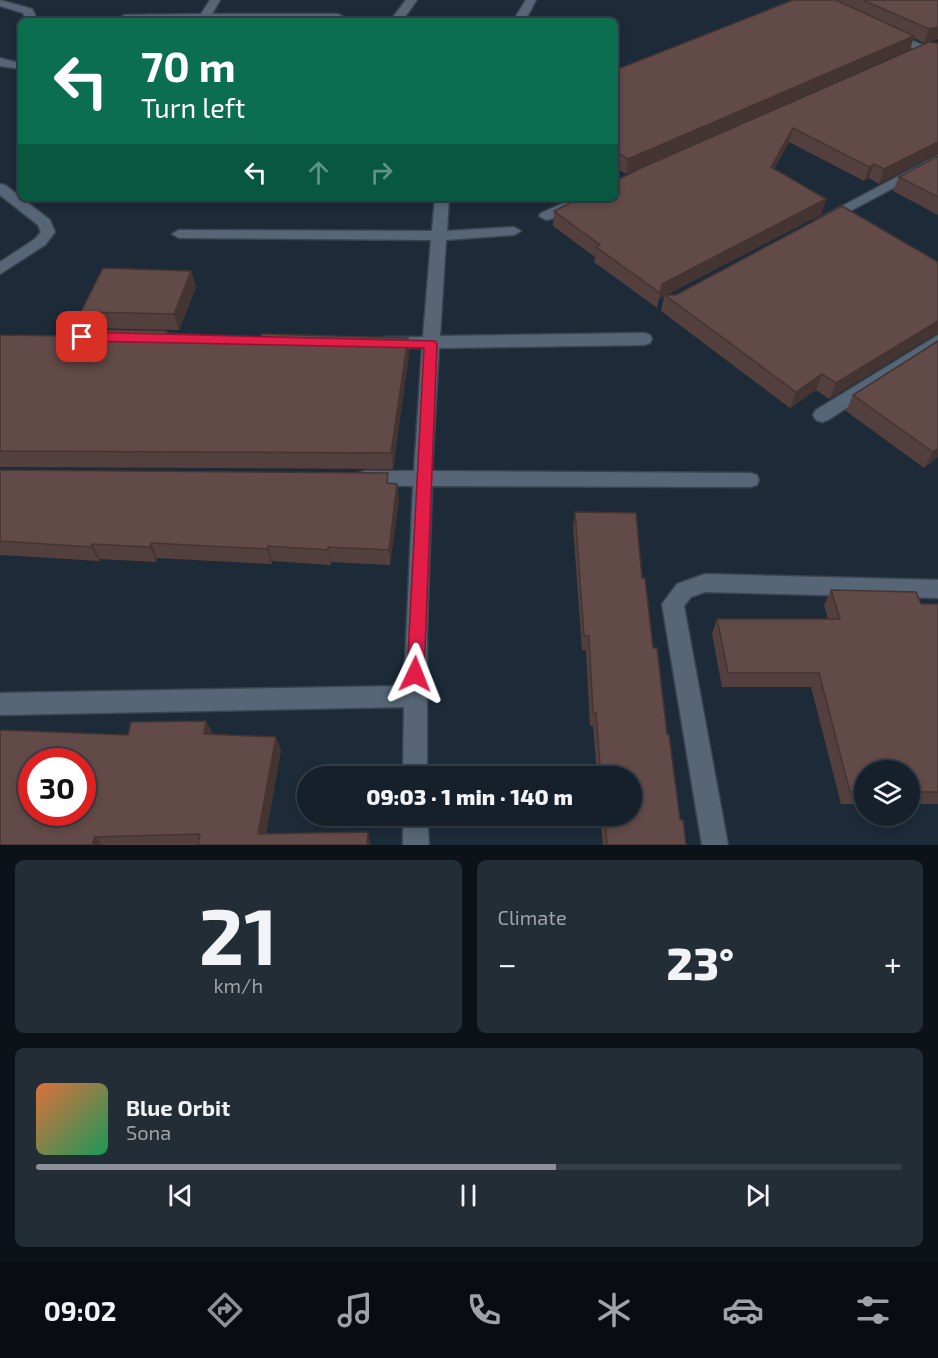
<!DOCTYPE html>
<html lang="en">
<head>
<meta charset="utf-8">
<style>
  body { margin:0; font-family:"Exo 2",sans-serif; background:#232d36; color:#f1f3f6; height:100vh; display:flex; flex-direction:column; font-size:22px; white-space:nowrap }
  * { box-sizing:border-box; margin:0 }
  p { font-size:20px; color:#9ea3a8 }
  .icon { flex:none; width:33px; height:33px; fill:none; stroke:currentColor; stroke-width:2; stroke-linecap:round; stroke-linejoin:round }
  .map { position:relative; height:845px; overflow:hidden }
  .panel { display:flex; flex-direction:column; gap:15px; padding:15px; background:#0c1217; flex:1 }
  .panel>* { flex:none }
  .banner { position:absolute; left:18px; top:18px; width:600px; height:183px; border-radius:9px; box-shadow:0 3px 9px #0003,0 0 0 2px #353e47; background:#0b6e4f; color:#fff; overflow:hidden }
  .tools { position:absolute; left:854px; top:760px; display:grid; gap:12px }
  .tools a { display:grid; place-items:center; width:66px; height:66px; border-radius:50%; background:#16202a; box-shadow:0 3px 9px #0003,0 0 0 2px #353e47; font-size:30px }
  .speed { position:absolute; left:18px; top:748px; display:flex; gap:12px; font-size:30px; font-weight:700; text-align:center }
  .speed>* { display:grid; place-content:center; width:78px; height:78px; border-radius:50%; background:#16202a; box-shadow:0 3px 9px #0003,0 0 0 2px #353e47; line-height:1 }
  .speed .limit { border:9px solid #d22; background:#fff; color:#111 }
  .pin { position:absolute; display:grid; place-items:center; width:51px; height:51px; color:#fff; margin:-26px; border-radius:12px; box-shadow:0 3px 9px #0006 }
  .me { position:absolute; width:66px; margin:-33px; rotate:2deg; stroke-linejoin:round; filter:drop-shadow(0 0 4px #0008) }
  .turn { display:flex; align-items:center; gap:21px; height:126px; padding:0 24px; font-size:27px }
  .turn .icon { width:78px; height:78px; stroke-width:2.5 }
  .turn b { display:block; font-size:42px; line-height:51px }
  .lanes { display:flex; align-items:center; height:57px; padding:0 24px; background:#0003; justify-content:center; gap:30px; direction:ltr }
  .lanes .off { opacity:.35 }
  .big { font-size:45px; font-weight:800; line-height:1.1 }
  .panel .widget { flex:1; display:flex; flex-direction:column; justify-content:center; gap:9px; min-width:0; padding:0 21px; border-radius:9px; background:#232d36 }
  .panel .dial { align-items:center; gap:0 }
  .dial b { font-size:78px; line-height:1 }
  .song { display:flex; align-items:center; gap:18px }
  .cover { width:72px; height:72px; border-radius:9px; background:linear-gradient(135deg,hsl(20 70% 55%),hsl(150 70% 35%)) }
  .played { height:6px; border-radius:3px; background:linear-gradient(90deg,#8c9099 60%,#353e47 60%) }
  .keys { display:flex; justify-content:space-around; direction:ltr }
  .heat { display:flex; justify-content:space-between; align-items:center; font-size:33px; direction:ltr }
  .panel .tiles { flex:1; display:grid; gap:15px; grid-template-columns:1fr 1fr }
  .widget:last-child { grid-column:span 2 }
  .trip { position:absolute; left:297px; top:766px; width:345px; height:60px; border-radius:30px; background:#16202a; box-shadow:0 3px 9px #0003,0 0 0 2px #353e47; font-weight:800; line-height:60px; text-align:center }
  .menu { display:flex; height:96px; justify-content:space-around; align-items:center; background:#090d11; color:#9ea3a8 }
  .menu .icon { width:42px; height:42px }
  .menu .selected { color:#8c9099 }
  .menu b { font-size:27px; color:#f1f3f6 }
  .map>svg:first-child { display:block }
</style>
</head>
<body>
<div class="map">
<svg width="938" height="845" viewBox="0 0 938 845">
  <rect width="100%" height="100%" fill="#1d2a38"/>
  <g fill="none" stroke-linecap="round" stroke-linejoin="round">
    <defs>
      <g id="minor">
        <path d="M 0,0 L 32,9 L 38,21 L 26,21 L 23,13 L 0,6 Z"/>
        <path d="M 210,0 L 220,0 L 212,14 L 338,14 L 344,17 L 338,20 L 124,21 L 119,18 L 125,15 L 201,14 Z"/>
        <path d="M 406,0 L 417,0 L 402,21 L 390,21 Z"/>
        <path d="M 526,0 L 536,0 L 525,21 L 513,21 Z"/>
        <path d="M 891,31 L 938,52 L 938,60 L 887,36 L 887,32 Z"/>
        <path d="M 0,58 L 15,62 L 21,58 L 21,69 L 0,66 Z"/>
        <path d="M 938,155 L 938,164 L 828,223 L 823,224 L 816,220 Z"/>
        <path d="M 0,184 L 5,185 L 50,220 L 55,232 L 45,245 L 0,274 L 0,262 L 35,239 L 41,232 L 38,225 L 0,195 Z"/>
        <path d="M 435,198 L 449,198 L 447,231 L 514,227 L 521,231 L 514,235 L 446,240 L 440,336 L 644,333 L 650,335 L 652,339 L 650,343 L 644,345 L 439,348 L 432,471 L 750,473 L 757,475 L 759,480 L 757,485 L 750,487 L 432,486 L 427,632 L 427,777 L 403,777 L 404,707 L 0,715 L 0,693 L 404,686 L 413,486 L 365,485 L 358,483 L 356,478 L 358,473 L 365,471 L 414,471 L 422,348 L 380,347 L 378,343 L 380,339 L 386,337 L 423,337 L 431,240 L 179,238 L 172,234 L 179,230 L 432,231 Z"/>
        <path d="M 575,198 L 594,198 L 551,219 L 546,220 L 539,216 L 541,213 Z"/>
        <path d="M 938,335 L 938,349 L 828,420 L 822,422 L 816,420 L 813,415 L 816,410 Z"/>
        <path d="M 705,574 L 938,580 L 938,598 L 705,592 L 691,597 L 684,606 L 728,845 L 702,845 L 662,604 L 677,584 Z"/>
        <path d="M 403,816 L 427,816 L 429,845 L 403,845 Z"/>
      </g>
    </defs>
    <use href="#minor" stroke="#38444f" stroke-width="3"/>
    <use href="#minor" fill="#576676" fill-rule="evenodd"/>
  </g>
  <g fill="#53403e">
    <path d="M 793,0 L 938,0 L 938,39 L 924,43 L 914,38 L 910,49 L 626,174 L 615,167 L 615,69 L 618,69 Z"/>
    <path d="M 937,44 L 879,184 L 869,178 L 864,181 L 789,142 L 774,169 L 822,214 L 666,295 L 676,295 L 938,262 L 938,333 L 937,333 L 829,399 L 816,390 L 790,408 L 661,311 L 664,296 L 659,299 L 657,308 L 594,262 L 595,257 L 553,226 L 554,211 Z"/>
    <path d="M 938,156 L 938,215 L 893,191 L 899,177 Z"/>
    <path d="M 191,271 L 196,287 L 179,330 L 87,328 L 81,312 Z"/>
    <path d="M 167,331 L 168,333 L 261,337 L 408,338 L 409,354 L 393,469 L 0,467 L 0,335 L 69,336 Z"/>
    <path d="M 938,341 L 938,457 L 924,468 L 846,411 L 853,395 Z"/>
    <path d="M 0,470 L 389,483 L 399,499 L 390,565 L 331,562 L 331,565 L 272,561 L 272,564 L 157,558 L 156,562 L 100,559 L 99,561 L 0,555 Z"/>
    <path d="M 575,512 L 642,578 L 680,820 L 686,845 L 603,845 L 600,816 L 632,816 L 632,777 L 597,777 L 593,726 L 590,726 L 586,650 L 582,650 L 573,527 Z"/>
    <path d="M 831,590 L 921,604 L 938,604 L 938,804 L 909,804 L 909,771 L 864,771 L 864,804 L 841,804 L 811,687 L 722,687 L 712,634 L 717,619 L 828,619 L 824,605 Z"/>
    <path d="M 206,721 L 213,734 L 276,737 L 281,750 L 266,834 L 370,843 L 370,845 L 0,845 L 128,735 Z"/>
  </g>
  <g fill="#443432">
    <path d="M 938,27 L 938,39 L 924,43 L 929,29 Z"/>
    <path d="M 914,36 L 910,49 L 626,174 L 628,159 Z"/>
    <path d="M 793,128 L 789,142 L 767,181 L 771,167 Z"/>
    <path d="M 938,142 L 938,153 L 879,184 L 884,169 Z"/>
    <path d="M 874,164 L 869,178 L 864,181 L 869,167 Z"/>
    <path d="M 826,199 L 822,214 L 659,299 L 657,308 L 662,284 Z"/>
    <path d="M 191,271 L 196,287 L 179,330 L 174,314 Z"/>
    <path d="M 938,321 L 938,331 L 937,333 L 829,399 L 836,383 Z"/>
    <path d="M 408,338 L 409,354 L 393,469 L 391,453 Z"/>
    <path d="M 822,374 L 816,390 L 790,408 L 796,392 Z"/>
    <path d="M 938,449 L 938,457 L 924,468 L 933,452 Z"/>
    <path d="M 397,484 L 399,499 L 390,565 L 389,550 Z"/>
    <path d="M 151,543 L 157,558 L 156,562 L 150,547 Z"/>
    <path d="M 92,544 L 100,559 L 99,561 L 91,547 Z"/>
    <path d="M 268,546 L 272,561 L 272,564 L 267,549 Z"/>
    <path d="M 328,547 L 331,562 L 331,565 L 328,550 Z"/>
    <path d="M 206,721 L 213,734 L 204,734 Z"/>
    <path d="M 276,737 L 281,750 L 264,845 L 258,834 Z"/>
    <path d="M 368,832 L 370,843 L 370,845 L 367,845 Z"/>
    <path d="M 95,837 L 102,845 L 92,845 Z"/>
  </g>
  <g fill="#614a48" stroke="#443432" stroke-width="1.5" fill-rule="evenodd">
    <path d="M 793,0 L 836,0 L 914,36 L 628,159 L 615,151 L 615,69 L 618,69 Z"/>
    <path d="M 863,0 L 938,0 L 938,27 L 929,29 Z"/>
    <path d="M 929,42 L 938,43 L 938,142 L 884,169 L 874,164 L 869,167 L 793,128 L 771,167 L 826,199 L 662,284 L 660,293 L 596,247 L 600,245 L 554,211 L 580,198 L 615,198 L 615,181 L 641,168 Z"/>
    <path d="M 938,156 L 938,197 L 899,177 Z"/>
    <path d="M 842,206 L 938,262 L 938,321 L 836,383 L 822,374 L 796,392 L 665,295 L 676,295 Z"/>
    <path d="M 103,268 L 191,271 L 174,314 L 81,312 Z"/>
    <path d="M 72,329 L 167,331 L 166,333 L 261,337 L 262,334 L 408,338 L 391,453 L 0,451 L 0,335 L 69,336 Z"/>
    <path d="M 938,341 L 938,449 L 933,452 L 853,395 Z"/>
    <path d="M 0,470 L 388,473 L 387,483 L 397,484 L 389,550 L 328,547 L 328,550 L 268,546 L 267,549 L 151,543 L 150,547 L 92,544 L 91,547 L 0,541 Z"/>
    <path d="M 575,512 L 636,513 L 642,578 L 645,578 L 653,648 L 657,648 L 667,734 L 669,734 L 680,820 L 683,820 L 686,845 L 607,845 L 605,816 L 632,816 L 632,777 L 601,777 L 596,713 L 593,713 L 589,636 L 584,636 Z"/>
    <path d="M 831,590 L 916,592 L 921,604 L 938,604 L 938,792 L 909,792 L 909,771 L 864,771 L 864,792 L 850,792 L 819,673 L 728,673 L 717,619 L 840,619 Z"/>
    <path d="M 206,721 L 204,734 L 276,737 L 258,834 L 368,832 L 367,845 L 198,845 L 200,834 L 95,837 L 92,845 L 0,845 L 0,730 L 128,735 L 131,722 ZM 32,762 L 82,762 L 82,813 L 32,813 Z"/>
  </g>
  <path fill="#e11d48" stroke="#92132f" stroke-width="1.5" d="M 82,332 L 435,341 L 437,344 L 424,674 L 421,680 L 415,682 L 409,680 L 407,674 L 424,348 L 82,341 L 76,337 Z"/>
</svg>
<div class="tools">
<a><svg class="icon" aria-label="layers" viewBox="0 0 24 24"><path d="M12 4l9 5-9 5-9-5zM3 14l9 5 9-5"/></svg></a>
</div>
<div class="speed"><div class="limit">30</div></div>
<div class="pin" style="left:82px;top:337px;background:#d93025"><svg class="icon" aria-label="arrive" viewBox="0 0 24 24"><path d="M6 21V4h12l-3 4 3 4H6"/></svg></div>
<svg class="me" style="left:415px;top:674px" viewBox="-20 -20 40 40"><path d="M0-17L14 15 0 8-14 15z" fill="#e11d48" stroke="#fff" stroke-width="4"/></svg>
<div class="trip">09:03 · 1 min · 140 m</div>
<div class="banner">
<div class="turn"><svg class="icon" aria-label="left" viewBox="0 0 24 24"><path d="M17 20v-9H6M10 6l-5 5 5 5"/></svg><div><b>70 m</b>Turn left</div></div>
<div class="lanes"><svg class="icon" aria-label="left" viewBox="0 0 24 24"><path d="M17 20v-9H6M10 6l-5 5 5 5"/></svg><svg class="icon off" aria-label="ahead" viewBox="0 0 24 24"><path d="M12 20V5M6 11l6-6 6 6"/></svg><svg class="icon off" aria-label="right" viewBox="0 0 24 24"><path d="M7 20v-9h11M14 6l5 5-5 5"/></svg></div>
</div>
</div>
<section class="panel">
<div class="tiles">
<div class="widget dial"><b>21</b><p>km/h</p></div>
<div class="widget"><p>Climate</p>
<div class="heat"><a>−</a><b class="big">23°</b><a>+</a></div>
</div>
<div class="widget">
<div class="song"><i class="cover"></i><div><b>Blue Orbit</b><p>Sona</p></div></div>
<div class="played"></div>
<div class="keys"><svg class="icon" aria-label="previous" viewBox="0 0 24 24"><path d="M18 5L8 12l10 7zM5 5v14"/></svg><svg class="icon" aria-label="pause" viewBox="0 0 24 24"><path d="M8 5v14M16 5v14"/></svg><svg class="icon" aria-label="next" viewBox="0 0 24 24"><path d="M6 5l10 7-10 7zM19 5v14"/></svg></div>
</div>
</div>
</section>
<nav class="menu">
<b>09:02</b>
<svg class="icon selected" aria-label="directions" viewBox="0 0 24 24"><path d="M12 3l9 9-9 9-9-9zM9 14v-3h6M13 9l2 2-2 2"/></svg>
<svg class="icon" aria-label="music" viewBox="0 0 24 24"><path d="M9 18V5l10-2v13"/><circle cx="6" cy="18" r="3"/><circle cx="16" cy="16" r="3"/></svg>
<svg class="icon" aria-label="phone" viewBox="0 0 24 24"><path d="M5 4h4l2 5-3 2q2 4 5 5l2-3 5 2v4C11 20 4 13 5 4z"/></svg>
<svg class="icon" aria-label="climate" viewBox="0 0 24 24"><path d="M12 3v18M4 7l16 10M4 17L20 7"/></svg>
<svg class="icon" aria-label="car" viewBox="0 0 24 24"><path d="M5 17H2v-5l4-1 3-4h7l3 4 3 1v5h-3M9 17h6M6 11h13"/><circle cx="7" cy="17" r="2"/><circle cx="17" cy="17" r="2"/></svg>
<svg class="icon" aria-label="filters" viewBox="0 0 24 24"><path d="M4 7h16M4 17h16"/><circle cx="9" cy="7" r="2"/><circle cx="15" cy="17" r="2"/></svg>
</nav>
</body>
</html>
